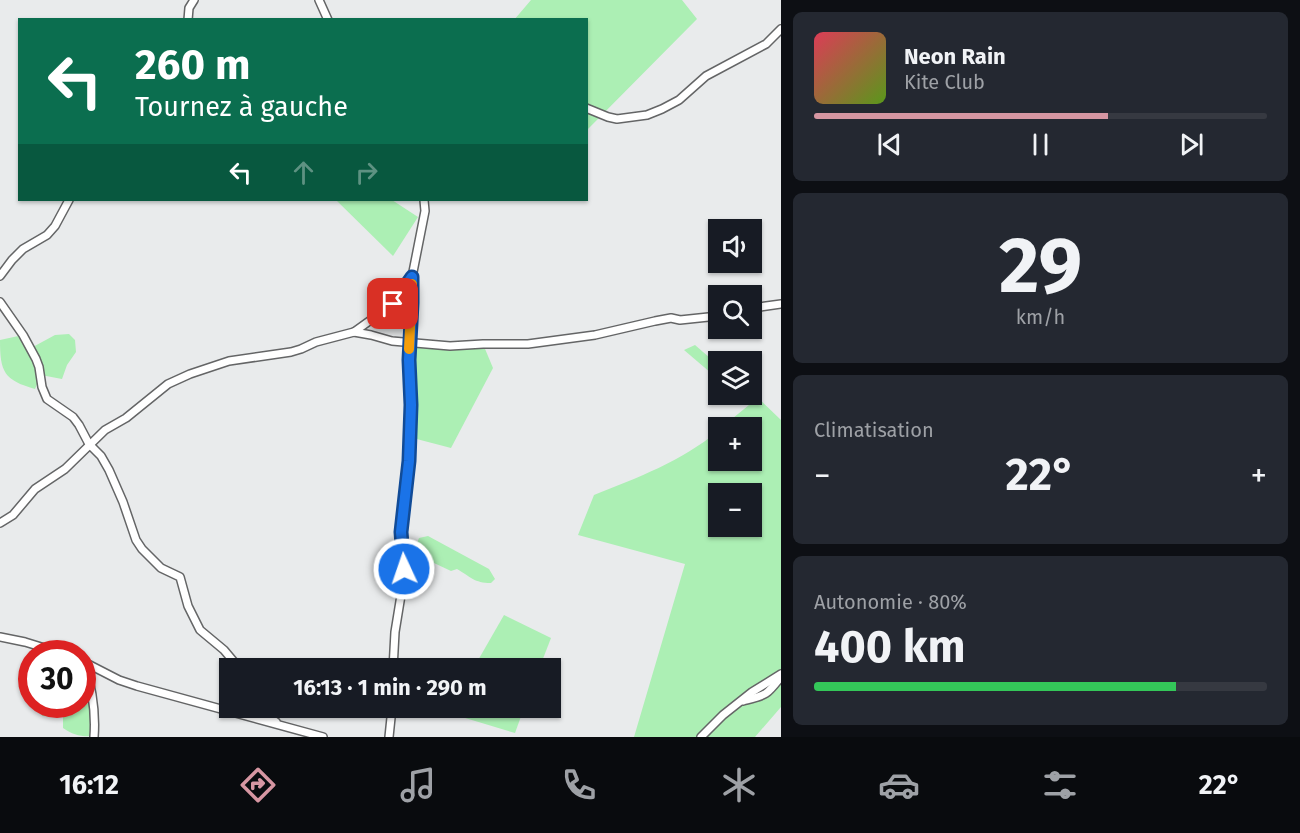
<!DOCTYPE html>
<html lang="fr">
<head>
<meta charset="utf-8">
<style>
  body { margin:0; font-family:"Fira Sans",sans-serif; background:#242831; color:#f1f3f6; height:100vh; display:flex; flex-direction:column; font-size:22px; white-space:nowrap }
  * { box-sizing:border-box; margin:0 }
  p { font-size:20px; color:#9ea1a6 }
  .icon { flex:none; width:33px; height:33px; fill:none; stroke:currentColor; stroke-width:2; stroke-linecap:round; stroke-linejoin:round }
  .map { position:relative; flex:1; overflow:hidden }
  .details { display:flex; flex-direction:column; gap:12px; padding:12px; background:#0d0f14; width:519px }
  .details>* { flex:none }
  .banner { position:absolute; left:18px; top:18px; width:570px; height:183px; border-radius:0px; box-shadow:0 2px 4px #0004; background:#0b6e4f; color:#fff; overflow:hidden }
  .controls { position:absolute; left:708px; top:219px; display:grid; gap:12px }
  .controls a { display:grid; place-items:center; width:54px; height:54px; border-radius:0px; background:#171b24; box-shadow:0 2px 4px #0004; font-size:30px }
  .speed { position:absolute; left:18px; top:640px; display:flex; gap:12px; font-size:30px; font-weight:700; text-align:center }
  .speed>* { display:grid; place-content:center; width:78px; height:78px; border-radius:50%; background:#171b24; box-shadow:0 2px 4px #0004; line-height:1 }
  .speed .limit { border:9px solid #d22; background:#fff; color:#111 }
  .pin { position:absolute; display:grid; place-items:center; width:51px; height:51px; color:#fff; margin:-26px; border-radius:12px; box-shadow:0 3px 9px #0006 }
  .me { position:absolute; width:66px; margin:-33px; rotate:357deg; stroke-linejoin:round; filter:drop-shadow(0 0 4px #0008) }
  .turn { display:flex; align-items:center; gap:21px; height:126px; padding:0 18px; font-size:27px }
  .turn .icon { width:78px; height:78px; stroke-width:2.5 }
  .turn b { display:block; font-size:42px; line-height:51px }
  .lanes { display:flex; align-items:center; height:57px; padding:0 18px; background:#0003; justify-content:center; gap:30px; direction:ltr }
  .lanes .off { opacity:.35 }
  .big { font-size:45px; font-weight:700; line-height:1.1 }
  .details .card { flex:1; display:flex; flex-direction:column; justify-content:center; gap:9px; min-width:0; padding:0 21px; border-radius:9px; background:#242831 }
  .details .dial { align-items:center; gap:0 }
  .dial b { font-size:78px; line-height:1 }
  .song { display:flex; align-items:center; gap:18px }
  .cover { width:72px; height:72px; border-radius:9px; background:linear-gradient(135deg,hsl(350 70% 55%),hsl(90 70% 35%)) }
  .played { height:6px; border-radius:3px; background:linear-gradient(90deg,#d696a2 65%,#363941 65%) }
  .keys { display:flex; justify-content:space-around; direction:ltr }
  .heat { display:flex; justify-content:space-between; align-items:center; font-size:33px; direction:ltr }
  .charge { height:9px; border-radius:4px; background:linear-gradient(90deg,#34c759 80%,#363941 0) }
  .trip { position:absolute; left:219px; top:658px; width:342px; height:60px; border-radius:0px; background:#171b24; box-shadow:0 2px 4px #0004; font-weight:700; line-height:60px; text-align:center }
  .tabs { display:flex; height:96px; justify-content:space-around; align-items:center; background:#090b0e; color:#9ea1a6 }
  .tabs .icon { width:42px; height:42px }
  .tabs .on { color:#d696a2 }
  .tabs b { font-size:27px; color:#f1f3f6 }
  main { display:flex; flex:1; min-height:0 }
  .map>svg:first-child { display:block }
</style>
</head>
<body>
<main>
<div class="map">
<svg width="781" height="737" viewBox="0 0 781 737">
  <rect width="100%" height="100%" fill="#e9ebec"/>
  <g fill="#acefb4" fill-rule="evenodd">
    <path d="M 531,0 L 682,0 L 697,19 L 587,130 L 586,20 L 514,20 Z"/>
    <path d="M 336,200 L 392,200 L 418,217 L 393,256 Z"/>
    <path d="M 69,334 L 75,340 L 76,352 L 67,365 L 62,379 L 41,375 L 35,389 C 4,380 0,372 0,340 L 23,335 L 31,348 L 55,335 Z"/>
    <path d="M 409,342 L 483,344 L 493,368 L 451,448 L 409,437 Z"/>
    <path d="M 695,345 L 718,365 L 718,379 L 684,350 Z"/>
    <path d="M 752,392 L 781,420 L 781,707 L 755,737 L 634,737 L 685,564 L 578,535 L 594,495 C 637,478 682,461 718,431 L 718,460 L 752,460 L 752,428 L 722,427 L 749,405 L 737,395 L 752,394 ZM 718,494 L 752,494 L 752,526 L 718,526 Z"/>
    <path d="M 428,536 L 489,569 L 495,579 L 491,583 C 474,583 471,577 457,569 L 451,571 L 419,556 L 416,546 L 419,538 Z"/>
    <path d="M 504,615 L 551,638 L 539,669 L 473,669 Z"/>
    <path d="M 83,703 L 93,704 L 94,736 C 81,737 73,735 63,728 L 63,717 L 42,716 L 45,705 L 82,705 Z"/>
    <path d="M 432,708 L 524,708 L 515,733 Z"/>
  </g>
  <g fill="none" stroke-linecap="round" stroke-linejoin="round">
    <defs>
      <g id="street">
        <path d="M 319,0 L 328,20"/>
        <path d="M 188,20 L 189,8 L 194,0"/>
        <path d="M 586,108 L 608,117 L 617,119 L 647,115 L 662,109 L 679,100 L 706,76 L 766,44 L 781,29"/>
        <path d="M 0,276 L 12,260 L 23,249 L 47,235 L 55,226 L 69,200"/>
        <path d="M 0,302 L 23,335 L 36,359 L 39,367 L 42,387 L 47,399 L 73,417 L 79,425 L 89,444 L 101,456 L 109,470 L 123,502 L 136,540 L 142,549 L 161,568 L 180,577 L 188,606 L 200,630 L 224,650 L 240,669"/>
        <path d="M 752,308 L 781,304"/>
        <path d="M 354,332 L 393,304 L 412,277 L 425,211 L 424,200"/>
        <path d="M 0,523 L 13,515 L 35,489 L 65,469 L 105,430 L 126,418 L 168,384 L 190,374 L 229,361 L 291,352 L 301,349 L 316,342 L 354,332 L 371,335 L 392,341 L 450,346 L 483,344 L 528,344 L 595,335 L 655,321 L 671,318 L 680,320 L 718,316"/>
        <path d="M 0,637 L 25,642 L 64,654"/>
        <path d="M 82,661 L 119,680 L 137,686 L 323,737"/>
        <path d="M 84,662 C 92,687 96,711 94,737"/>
        <path d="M 393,669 L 395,632 L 403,583 L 404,569 L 401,532 L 402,517 L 409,461 L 409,437 L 411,405 L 409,360 L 412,303 L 412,277"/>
        <path d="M 743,701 C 766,695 766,696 780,678"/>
        <path d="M 260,708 L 267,716 L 276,722"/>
        <path d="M 389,737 L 392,708"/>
        <path d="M 701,737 L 723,715 L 752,692 L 781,674"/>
      </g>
    </defs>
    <use href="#street" stroke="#646566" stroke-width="10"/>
    <use href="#street" stroke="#fff" stroke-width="7"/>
  </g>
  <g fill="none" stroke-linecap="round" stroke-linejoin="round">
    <defs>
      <path id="route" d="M 393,304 L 412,277 L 412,303 L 409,360 L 411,405 L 409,461 L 401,532 L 404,569"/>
    </defs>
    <use href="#route" stroke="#114b97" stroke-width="15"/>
    <use href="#route" stroke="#1a73e8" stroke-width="10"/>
    <path stroke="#f59e0b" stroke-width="10" d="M 409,349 L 412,284"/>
  </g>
</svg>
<div class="controls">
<a><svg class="icon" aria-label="sound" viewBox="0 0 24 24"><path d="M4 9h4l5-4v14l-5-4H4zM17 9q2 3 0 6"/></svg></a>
<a><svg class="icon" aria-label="search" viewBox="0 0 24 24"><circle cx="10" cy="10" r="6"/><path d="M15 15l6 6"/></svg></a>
<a><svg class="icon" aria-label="layers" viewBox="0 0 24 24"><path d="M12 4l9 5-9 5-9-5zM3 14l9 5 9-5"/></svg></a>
<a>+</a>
<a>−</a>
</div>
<div class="speed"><div class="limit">30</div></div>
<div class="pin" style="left:393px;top:304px;background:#d93025"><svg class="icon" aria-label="arrive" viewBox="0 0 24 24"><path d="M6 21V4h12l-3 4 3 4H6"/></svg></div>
<svg class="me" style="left:404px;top:569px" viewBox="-20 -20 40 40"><circle r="17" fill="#1a73e8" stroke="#fff" stroke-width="3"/><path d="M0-11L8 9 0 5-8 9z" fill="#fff"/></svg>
<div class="trip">16:13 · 1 min · 290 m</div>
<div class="banner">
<div class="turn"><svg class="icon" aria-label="left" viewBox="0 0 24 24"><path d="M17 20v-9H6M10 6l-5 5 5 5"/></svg><div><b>260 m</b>Tournez à gauche</div></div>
<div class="lanes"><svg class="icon" aria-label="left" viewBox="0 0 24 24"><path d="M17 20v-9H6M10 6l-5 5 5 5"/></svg><svg class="icon off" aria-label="ahead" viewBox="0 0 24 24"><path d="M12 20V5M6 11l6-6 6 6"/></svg><svg class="icon off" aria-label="right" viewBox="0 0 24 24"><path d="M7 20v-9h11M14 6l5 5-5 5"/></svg></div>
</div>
</div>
<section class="details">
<div class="card">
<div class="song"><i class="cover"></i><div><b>Neon Rain</b><p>Kite Club</p></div></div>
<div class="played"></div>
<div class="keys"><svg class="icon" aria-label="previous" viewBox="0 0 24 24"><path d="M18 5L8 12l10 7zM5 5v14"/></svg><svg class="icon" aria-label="pause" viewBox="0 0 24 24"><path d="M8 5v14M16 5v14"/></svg><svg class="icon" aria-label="next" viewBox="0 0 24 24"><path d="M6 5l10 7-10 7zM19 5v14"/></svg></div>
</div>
<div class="card dial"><b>29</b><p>km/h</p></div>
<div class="card"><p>Climatisation</p>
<div class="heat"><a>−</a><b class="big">22°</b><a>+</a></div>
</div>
<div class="card"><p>Autonomie · 80%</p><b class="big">400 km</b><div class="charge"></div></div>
</section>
</main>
<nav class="tabs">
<b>16:12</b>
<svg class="icon on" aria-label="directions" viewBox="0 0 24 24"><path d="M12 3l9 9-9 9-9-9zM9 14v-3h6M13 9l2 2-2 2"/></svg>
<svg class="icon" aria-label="music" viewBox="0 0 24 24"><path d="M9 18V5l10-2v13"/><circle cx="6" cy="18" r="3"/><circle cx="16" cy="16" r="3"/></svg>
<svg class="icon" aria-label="phone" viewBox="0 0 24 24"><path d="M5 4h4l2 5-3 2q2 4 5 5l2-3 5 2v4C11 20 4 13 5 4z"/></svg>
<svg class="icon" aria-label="climate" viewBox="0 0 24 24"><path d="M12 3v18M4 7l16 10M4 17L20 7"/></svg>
<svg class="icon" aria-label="car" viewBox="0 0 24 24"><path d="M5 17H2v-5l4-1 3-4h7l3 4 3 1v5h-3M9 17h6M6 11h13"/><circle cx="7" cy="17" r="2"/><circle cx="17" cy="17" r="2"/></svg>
<svg class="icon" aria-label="filters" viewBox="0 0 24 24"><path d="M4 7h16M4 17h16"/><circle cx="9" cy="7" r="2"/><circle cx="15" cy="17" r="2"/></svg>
<b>22°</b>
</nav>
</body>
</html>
